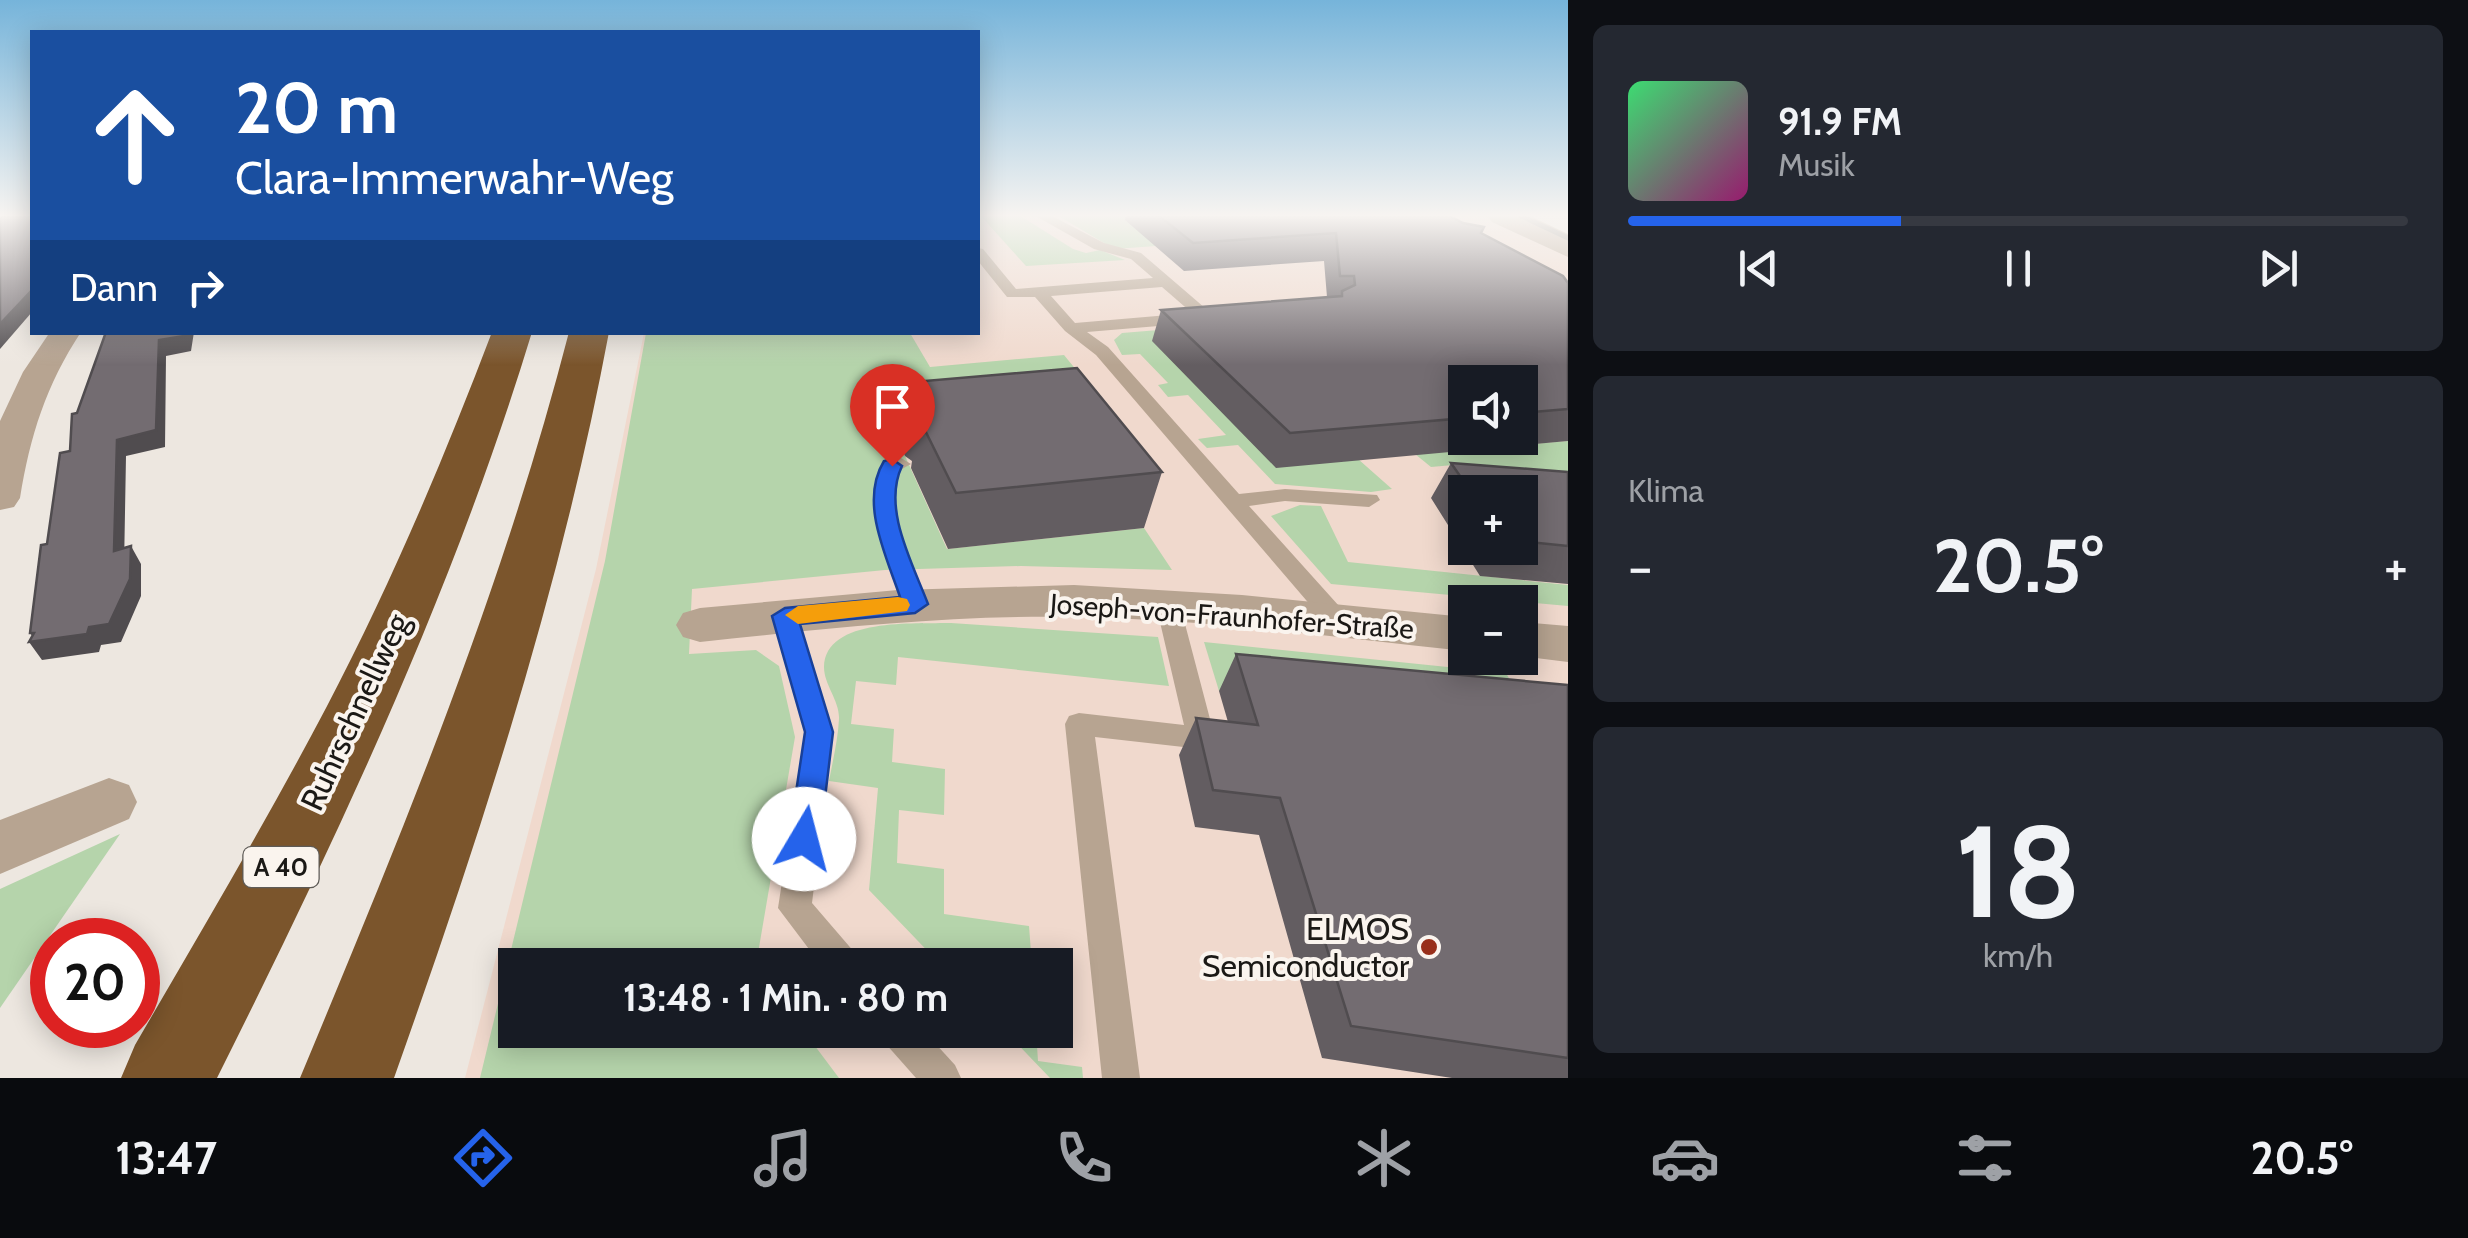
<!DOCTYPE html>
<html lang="de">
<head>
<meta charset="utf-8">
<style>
  body { margin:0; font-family:Cabin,sans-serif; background:#242831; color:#f1f3f6; height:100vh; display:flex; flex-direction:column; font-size:38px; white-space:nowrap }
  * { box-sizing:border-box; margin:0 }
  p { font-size:32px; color:#9ea1a6 }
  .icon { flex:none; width:55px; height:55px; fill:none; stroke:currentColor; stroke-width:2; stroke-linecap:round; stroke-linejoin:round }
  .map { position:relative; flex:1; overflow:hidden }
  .details { display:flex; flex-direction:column; gap:25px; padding:25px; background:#0d0f14; width:900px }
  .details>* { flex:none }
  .guide { position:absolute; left:30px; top:30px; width:950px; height:305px; border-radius:0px; box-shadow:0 5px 25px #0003; background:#1a4fa0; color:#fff; overflow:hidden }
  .buttons { position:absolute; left:1448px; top:365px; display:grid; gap:20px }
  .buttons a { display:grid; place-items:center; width:90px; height:90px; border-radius:0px; background:#171b24; box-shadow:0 5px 25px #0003; font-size:50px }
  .speed { position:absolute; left:30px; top:918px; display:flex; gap:20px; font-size:50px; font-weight:700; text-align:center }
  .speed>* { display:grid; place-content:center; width:130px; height:130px; border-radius:50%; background:#171b24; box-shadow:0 5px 25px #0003; line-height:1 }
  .speed .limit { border:15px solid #d22; background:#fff; color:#111 }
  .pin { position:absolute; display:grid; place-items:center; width:85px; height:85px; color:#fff; margin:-102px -42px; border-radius:50% 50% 50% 0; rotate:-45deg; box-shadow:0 0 10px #0007 }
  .pin .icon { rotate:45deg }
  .me { position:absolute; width:110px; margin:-55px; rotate:8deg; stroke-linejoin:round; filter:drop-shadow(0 0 8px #0008) }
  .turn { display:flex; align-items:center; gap:35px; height:210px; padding:0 40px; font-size:45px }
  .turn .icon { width:130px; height:130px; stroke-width:2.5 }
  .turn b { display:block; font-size:70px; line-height:85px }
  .then { display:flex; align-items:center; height:95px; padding:0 40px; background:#0003; gap:20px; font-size:38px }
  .big { font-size:75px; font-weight:800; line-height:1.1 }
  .details .card { flex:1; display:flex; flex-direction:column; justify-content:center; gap:15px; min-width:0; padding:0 35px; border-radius:15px; background:#242831 }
  .details .dial { align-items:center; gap:0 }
  .dial b { font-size:130px; line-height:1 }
  .song { display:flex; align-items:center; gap:30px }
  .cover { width:120px; height:120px; border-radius:15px; background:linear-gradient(135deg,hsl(140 70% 55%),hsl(320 70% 35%)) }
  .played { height:10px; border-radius:5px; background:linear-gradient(90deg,#2563eb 35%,#363941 35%) }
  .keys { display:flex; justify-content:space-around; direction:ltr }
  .heat { display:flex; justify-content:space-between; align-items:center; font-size:55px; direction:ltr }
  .trip { position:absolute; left:498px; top:948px; width:575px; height:100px; border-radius:0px; background:#171b24; box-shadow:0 5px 25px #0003; font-weight:800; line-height:100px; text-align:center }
  .menu { display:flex; height:160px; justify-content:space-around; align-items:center; background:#090b0e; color:#9ea1a6 }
  .menu .icon { width:70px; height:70px }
  .menu .on { color:#2563eb }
  .menu b { font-size:45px; color:#f1f3f6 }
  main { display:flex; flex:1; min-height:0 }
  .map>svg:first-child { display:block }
</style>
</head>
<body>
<main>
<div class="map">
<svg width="1568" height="1078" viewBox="0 0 1568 1078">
  <rect width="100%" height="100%" fill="#ede7e0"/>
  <path fill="#f0d9cd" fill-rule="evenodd" d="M 978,215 L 1493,215 L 1568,252 L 1568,1078 L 465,1078 L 596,569 L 644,333 L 978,332 ZM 1465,382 L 1520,382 L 1520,438 L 1465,438 ZM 1465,492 L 1520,492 L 1520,548 L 1465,548 ZM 1465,602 L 1520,602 L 1520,658 L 1465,658 ZM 515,965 L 1055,965 L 1055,1030 L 515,1030 Z"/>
  <g fill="#b5d4ab">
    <path d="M 980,215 L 1019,215 L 1073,249 L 1086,253 L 1100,250 L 1125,260 L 1026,266 Z"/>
    <path d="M 1057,215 L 1271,215 L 1241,240 L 1114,249 Z"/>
    <path d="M 1171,329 L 1358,459 L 1392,489 L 1371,492 L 1275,484 L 1238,445 L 1207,448 L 1198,439 L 1226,435 L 1188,395 L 1168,397 L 1158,385 L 1168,383 L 1140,354 L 1122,355 L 1114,340 L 1122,333 Z"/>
    <path d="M 646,333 L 910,333 L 930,367 L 1064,355 L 1113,415 L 896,436 L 947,549 L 1144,528 L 1172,570 L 1021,566 L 885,570 L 692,589 L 689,654 L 756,650 L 779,666 L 795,737 L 756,965 L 515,965 L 515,1030 L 803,1030 L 839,1078 L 480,1078 L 605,561 Z"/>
    <path d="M 1568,441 L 1568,478 L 1453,465 L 1431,467 L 1415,454 Z"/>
    <path d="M 1300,505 L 1321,506 L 1348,562 L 1568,585 L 1568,606 L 1331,584 L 1271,516 Z"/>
    <path d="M 951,623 L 1158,637 L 1169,686 L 898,657 L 896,685 L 856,681 L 851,724 L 894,729 L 892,762 L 945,769 L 944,815 L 899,810 L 897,863 L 944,869 L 944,914 L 1029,926 L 1032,965 L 941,965 L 869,890 L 878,788 L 829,781 C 833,760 838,739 839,719 C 840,701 824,685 824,667 C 825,617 916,624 951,623 Z"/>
    <path d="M 1204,642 L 1506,673 L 1534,722 L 1219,691 Z"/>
    <path d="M 120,834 L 0,1008 L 0,889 Z"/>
    <path d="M 1004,1030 L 1036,1030 L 1038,1061 L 1082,1067 L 1083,1078 L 1050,1078 Z"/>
  </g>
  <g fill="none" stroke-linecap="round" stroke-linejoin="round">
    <g fill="#b7a491" fill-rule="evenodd">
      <path d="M 1034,215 L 1050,215 L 1104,243 L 1141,253 L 1212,314 L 1212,320 L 1206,322 L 1087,332 L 1108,347 L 1239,494 L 1285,489 L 1377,495 L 1380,500 L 1369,507 L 1285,501 L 1249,506 L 1348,616 L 1351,622 L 1348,628 L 1330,628 L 1096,355 L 1065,331 L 1035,297 L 1007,297 L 978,261 L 978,248 L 983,249 L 1016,289 L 1153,278 L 1131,259 L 1094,249 ZM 1162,287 L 1192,313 L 1075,323 L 1051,296 Z"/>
      <path d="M 901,458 L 911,464 L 900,470 C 886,516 911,562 927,604 L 924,610 L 906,610 L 903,604 C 887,559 859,507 885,461 Z"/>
      <path d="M 1168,596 L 1177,599 L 1180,605 L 1215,738 L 1211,746 L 1201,749 L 1095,737 L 1140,1078 L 1102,1078 L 1065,724 L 1069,716 L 1079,713 L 1184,725 L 1156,605 L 1159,599 Z"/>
      <path d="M 785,608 L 794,611 L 797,617 L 833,733 L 812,903 L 855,953 L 860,965 L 821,965 L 778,908 L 805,733 L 773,617 L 776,611 Z"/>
      <path d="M 880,1030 L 923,1030 L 955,1065 L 961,1078 L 916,1078 L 885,1043 Z"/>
    </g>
    <g fill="#b7a491" fill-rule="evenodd">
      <path d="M 50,332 L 81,332 C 46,385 30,436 20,498 L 14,507 L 0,510 L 0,421 L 23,372 Z"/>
      <path d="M 1074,585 L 1242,595 L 1465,617 L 1465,651 C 1334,637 1203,619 1071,617 C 947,615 823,629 700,642 L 683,637 L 676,625 L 683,613 L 700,608 L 898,590 Z"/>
      <path d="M 1520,622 L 1568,626 L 1568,662 L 1520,656 Z"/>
      <path d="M 109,778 L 129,785 L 137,802 L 129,819 L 0,874 L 0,820 Z"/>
    </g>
    <path fill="#b7a491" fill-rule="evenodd" d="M 1487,215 L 1528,215 L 1568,234 L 1568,257 L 1492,222 Z"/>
    <g fill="#7b552c" fill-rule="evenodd">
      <path d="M 492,332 L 532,332 C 453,592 338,836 217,1078 L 121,1078 L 135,1045 C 200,933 266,822 326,708 C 390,586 443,461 492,332 Z"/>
      <path d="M 569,332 L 609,332 C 561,588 481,833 394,1078 L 300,1078 C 404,828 501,595 569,332 Z"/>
    </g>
    <path stroke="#7e7a75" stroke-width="5" d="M 1519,215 L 1568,238"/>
  </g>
  <g fill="#635d61" fill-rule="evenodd">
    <path d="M 1126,215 L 1448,215 L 1568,283 L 1568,441 L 1276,468 L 1152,341 L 1161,310 L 1327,297 L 1324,261 L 1184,271 L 1125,220 ZM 1465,382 L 1520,382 L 1520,438 L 1465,438 Z"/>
    <path d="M 901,383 L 1162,472 L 1144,528 L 948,549 L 911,468 L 912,461 L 905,456 L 896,436 Z"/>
    <path d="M 1451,463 L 1568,472 L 1568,584 L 1480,576 L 1431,498 ZM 1465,492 L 1520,492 L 1520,548 L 1465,548 Z"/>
    <path d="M 1236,654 L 1568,685 L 1568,1078 L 1452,1078 L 1322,1058 L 1259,835 L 1195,827 L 1179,755 L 1196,718 L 1228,722 L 1219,691 Z"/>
  </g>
  <g fill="#504c4f">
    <path d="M 32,290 L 32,312 L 0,349 L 0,324 Z"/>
    <path d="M 185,332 L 194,332 L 191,351 L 166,356 L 165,447 L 126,456 L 124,568 L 114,551 L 117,440 L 159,340 Z"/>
    <path d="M 131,546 L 141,564 L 141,596 L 121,642 L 101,645 L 99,652 L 42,660 L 29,642 L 36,641 L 30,633 Z"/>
  </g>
  <g fill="#736c71" stroke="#504c4f" stroke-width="2.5">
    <path d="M 6,215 L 32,215 L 32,290 L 0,324 L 0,218 Z"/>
    <path d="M 1158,215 L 1448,215 L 1463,223 L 1484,227 L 1481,233 L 1563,276 L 1568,283 L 1568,409 L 1520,413 L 1520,382 L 1465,382 L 1465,418 L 1290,433 L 1161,310 L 1342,296 L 1342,291 L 1355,285 L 1354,276 L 1340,276 L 1336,233 L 1193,243 Z"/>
    <path d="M 106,332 L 185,332 L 184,336 L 159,340 L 156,430 L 117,440 L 114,551 L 131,546 L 130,579 L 109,624 L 89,627 L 87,634 L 29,642 L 34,633 L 30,633 L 41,545 L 47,544 L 60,453 L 70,451 L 72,414 L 77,413 Z"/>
    <path d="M 1077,368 L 1162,472 L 956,493 L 917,414 L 921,409 L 911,402 L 901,383 Z"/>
    <path d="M 1451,463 L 1568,472 L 1568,546 L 1520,541 L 1520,492 L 1471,492 Z"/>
    <path d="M 1236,654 L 1568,685 L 1568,1058 L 1351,1026 L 1280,798 L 1213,790 L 1196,718 L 1258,725 Z"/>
  </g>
  <linearGradient id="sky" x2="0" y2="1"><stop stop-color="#76b4da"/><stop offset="0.59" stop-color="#f7f4f1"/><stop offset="1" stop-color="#f7f4f1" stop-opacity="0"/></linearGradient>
  <rect width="1568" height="365" fill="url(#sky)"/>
  <path fill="#2563eb" stroke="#184099" stroke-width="2.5" d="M 892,459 L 902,466 C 882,508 912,562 928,604 L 915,613 L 800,624 L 833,732 L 820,839 L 816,849 L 804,853 L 793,849 L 789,839 L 805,732 L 772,616 L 785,608 L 900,597 C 886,555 859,502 884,461 Z"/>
  <path fill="#f59e0b" d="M 898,597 L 907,599 L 910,605 L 907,611 L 798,624 L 785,615 L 798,606 Z"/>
  <circle fill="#982f1a" stroke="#faf4ee" stroke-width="4" cx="1429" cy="947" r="10"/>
  <g text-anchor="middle" stroke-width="8" stroke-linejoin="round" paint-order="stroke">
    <rect fill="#faf4ee" stroke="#5e5b57" stroke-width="2.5" x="243.5" y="847" width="75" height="40" rx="8"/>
    <g font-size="25" font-weight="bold" fill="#1b1916">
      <text x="281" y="876">A 40</text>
    </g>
    <g font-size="28" fill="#1b1916" stroke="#faf4ee">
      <text transform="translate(1232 616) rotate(4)" y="10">Joseph-von-Fraunhofer-Straße</text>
    </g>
    <g font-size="32" fill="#1b1916" stroke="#faf4ee">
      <text transform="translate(355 712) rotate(-65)" y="11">Ruhrschnellweg</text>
    </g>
    <g font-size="32" fill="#1b1916" stroke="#faf4ee" text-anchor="end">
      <text x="1409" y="940">ELMOS<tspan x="1409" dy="37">Semiconductor</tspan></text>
    </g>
  </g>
</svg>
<div class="buttons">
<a><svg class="icon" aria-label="sound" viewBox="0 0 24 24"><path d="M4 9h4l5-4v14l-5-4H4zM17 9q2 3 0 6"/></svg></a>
<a>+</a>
<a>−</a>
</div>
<div class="speed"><div class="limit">20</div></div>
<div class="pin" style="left:892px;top:466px;background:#d93025"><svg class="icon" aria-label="arrive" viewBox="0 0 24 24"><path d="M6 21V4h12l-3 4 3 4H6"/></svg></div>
<svg class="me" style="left:804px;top:839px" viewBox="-20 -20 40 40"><circle r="19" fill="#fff"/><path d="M0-13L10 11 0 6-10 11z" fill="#2563eb"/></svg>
<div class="trip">13:48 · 1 Min. · 80 m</div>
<div class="guide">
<div class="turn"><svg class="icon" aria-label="ahead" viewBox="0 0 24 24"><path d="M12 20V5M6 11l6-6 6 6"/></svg><div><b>20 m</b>Clara-Immerwahr-Weg</div></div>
<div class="then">Dann<svg class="icon" aria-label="right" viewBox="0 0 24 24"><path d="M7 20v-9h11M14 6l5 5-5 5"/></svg></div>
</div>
</div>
<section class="details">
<div class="card">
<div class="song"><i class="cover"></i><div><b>91.9 FM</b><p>Musik</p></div></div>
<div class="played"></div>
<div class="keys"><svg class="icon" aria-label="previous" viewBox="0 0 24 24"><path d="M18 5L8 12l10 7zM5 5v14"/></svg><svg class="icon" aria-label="pause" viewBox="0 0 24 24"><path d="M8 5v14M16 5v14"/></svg><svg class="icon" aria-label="next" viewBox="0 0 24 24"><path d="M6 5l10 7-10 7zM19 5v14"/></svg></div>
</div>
<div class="card"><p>Klima</p>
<div class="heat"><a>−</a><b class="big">20.5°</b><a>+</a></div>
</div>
<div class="card dial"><b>18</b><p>km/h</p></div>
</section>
</main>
<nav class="menu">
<b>13:47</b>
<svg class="icon on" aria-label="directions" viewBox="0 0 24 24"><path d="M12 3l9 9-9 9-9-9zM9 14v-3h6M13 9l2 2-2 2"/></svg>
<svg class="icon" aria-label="music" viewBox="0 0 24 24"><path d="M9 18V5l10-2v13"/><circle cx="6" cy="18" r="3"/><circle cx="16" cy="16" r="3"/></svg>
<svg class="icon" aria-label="phone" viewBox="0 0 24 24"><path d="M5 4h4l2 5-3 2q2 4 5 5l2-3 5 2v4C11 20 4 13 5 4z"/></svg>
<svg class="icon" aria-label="climate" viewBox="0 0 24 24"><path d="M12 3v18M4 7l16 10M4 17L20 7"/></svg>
<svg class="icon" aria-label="car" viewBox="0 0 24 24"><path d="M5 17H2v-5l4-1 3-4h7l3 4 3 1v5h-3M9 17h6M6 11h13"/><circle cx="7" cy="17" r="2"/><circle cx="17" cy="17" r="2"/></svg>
<svg class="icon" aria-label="filters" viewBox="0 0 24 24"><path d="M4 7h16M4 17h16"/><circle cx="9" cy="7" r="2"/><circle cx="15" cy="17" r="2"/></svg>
<b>20.5°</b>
</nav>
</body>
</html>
